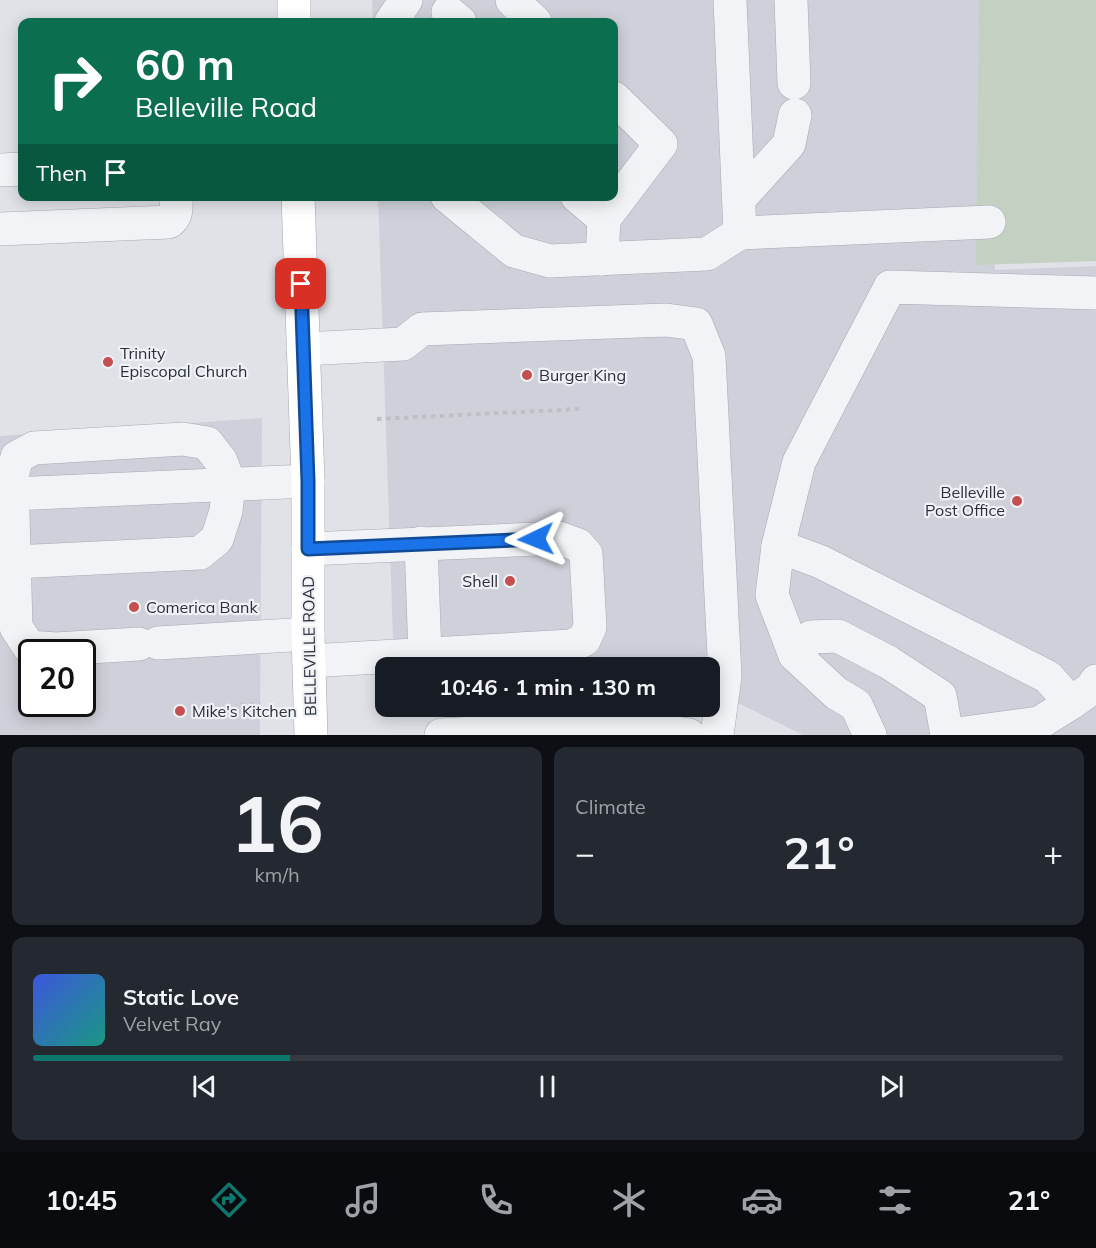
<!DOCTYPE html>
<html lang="en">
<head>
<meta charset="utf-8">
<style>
  body { margin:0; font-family:Mulish,sans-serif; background:#242831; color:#f1f3f6; height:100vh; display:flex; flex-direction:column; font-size:22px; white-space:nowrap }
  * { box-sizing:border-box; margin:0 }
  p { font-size:20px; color:#9ea1a6 }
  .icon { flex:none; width:33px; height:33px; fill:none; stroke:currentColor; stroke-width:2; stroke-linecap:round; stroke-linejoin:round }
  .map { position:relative; height:735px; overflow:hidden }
  .details { display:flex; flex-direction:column; gap:12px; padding:12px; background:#0d0f14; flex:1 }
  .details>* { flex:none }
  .hud { position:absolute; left:18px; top:18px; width:600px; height:183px; border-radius:12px; box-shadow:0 3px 15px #0003; background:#0b6e4f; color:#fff; overflow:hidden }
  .speed { position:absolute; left:18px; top:639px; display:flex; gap:12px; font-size:30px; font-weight:700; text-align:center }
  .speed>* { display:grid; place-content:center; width:78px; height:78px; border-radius:50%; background:#171b24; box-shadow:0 3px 15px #0003; line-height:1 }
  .speed .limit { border:3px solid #111; border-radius:9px; background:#fff; color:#111 }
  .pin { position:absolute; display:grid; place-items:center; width:51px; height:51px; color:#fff; margin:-26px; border-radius:12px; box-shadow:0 3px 9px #0006 }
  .me { position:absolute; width:66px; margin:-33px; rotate:268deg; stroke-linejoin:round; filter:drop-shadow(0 0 4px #0008) }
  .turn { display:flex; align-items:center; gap:21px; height:126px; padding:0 18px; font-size:27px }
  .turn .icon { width:78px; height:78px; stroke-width:2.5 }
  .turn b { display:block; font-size:42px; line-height:51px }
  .then { display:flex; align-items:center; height:57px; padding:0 18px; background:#0003; gap:12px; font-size:22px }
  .big { font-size:45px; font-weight:700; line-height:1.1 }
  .details .card { flex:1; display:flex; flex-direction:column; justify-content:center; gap:9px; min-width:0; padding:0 21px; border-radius:12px; background:#242831 }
  .details .dial { align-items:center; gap:0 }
  .dial b { font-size:78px; line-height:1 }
  .song { display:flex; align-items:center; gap:18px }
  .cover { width:72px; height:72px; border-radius:9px; background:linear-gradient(135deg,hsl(230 70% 55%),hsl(170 70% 35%)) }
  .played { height:6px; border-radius:3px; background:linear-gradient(90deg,#0f766e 25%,#363941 25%) }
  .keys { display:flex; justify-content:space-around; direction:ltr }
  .heat { display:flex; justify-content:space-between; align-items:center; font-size:33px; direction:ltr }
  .details .tiles { flex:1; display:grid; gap:12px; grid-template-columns:1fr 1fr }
  .card:last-child { grid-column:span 2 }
  .trip { position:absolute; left:375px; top:657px; width:345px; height:60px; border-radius:12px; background:#171b24; box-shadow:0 3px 15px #0003; font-weight:700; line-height:60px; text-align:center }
  .tabs { display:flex; height:96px; justify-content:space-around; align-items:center; background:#090b0e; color:#9ea1a6 }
  .tabs .icon { width:42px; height:42px }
  .tabs .on { color:#0f766e }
  .tabs b { font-size:27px; color:#f1f3f6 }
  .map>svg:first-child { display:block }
</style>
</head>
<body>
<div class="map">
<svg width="1096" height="735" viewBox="0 0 1096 735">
  <rect width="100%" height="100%" fill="#e0e2e8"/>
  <g fill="#ced1d9" fill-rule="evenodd">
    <path d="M 372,0 L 983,0 L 995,270 L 1096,266 L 1096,735 L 803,735 L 710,689 L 710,668 L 394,667 L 378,197 L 614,196 L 614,22 L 373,22 Z"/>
    <path d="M 262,418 L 260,735 L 0,735 L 0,436 ZM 32,652 L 82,652 L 82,704 L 32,704 Z"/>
  </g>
  <path fill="#c4d1c2" d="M 979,0 L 1096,0 L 1096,261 L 976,265 Z"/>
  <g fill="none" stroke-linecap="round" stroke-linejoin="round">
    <defs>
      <g id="minor">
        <path d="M 512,0 L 535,22"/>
        <path d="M 791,0 L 794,83"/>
        <path d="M 448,12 L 460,22"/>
        <path d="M 391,22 L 406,0"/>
        <path d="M 0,170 L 22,169"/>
        <path d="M 447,196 L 514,251 L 550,261 L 707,254 L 740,233 L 730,0"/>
        <path d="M 577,196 L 604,219"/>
        <path d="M 739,199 L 789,144 L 795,115"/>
        <path d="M 0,229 L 169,222 C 178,215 176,207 176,196"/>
        <path d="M 740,233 L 989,222"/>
        <path d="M 602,259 L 604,219 L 661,144 L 614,98"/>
        <path d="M 303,349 L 403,344 L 422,329 L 666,320 L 696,324 L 709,356 L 725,676 L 717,735"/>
        <path d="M 12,494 L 308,481"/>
        <path d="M 421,543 L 425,655"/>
        <path d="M 778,546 L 821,562 L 1048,677 L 1071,703"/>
        <path d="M 308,549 L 559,538 L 578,545 L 586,554 L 590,627 L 584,640 L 571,646 L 309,661"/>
        <path d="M 14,562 L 200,553 L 217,539 L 226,511 L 229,483 L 221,461 L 207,443 L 183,439 L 34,448 L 17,457 L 12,476 L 16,627 L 29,647 L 56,649 L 139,644"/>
        <path d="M 158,643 L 308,634"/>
        <path d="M 795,655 L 811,637 L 838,636 L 888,662 L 940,696 L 947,735"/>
        <path d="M 441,735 C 522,731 609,722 689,735"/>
        <path d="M 870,735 L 856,705 L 836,693 L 795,655 L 772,595 L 778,546 L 799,462 L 890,287 L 1096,293"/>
        <path d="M 949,735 L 1039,723 L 1071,703 L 1092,688 L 1096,681"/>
      </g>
      <g id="major">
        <path d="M 294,0 L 294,22"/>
        <path d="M 298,196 L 308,481 L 308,634 L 311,735"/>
      </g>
    </defs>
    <use href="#minor" stroke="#a6a9b2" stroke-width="34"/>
    <use href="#major" stroke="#a0a5b2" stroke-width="34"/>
    <g stroke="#bec0c6" stroke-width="4" stroke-dasharray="4.5 4.5" stroke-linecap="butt">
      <path d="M 377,419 L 581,409"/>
      <path d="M 241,705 L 260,704"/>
    </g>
    <use href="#minor" stroke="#f2f3f6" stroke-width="33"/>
    <use href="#major" stroke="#fff" stroke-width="33"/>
  </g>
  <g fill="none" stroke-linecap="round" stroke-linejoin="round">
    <defs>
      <path id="route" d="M 301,284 L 308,481 L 308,549 L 536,539"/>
    </defs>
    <use href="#route" stroke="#114b97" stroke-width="15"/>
    <use href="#route" stroke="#1a73e8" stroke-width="10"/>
  </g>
  <g fill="#c34f51" stroke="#eff1f5" stroke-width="2">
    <circle cx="108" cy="362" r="6"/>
    <circle cx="527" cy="375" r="6"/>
    <circle cx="1017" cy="501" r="6"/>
    <circle cx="510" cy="581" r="6"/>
    <circle cx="134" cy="607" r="6"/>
    <circle cx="180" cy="711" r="6"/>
  </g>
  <g text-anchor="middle" stroke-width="4.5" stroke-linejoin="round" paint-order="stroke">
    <g font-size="16" fill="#2a2f3e" stroke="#eff1f5" text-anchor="start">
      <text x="120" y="359">Trinity<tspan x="120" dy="18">Episcopal Church</tspan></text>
      <text x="539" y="381">Burger King</text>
      <text x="1005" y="498" text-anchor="end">Belleville<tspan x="1005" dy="18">Post Office</tspan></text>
      <text x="498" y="587" text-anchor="end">Shell</text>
      <text x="146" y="613">Comerica Bank</text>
      <text x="192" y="717">Mike's Kitchen</text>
    </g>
    <g font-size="16" fill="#2a2f3e" stroke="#eff1f5">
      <text transform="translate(309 646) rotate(-91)" y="6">BELLEVILLE ROAD</text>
    </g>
  </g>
</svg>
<div class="speed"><div class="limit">20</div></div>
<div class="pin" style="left:301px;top:284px;background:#d93025"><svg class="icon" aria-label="arrive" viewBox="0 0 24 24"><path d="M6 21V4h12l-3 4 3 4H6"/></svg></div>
<svg class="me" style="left:536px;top:539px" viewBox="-20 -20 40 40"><path d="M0-17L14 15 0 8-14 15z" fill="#1a73e8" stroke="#fff" stroke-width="4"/></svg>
<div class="trip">10:46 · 1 min · 130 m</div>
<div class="hud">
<div class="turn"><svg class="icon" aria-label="right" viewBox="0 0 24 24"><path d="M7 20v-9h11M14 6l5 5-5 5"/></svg><div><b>60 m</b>Belleville Road</div></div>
<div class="then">Then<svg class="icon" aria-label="arrive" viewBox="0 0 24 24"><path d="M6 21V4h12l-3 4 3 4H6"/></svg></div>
</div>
</div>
<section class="details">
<div class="tiles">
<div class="card dial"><b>16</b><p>km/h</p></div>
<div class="card"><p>Climate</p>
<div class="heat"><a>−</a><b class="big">21°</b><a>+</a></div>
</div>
<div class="card">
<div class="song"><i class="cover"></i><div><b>Static Love</b><p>Velvet Ray</p></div></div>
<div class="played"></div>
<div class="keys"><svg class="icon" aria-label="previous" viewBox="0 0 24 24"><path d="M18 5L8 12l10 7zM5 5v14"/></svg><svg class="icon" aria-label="pause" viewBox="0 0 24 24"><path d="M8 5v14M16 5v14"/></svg><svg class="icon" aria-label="next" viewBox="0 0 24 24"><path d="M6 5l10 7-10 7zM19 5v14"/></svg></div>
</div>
</div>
</section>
<nav class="tabs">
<b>10:45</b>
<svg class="icon on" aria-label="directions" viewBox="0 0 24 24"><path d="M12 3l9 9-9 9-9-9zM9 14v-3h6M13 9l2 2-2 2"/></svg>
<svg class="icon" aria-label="music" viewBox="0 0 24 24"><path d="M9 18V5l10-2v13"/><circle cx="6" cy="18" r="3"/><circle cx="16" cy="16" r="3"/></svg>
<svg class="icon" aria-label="phone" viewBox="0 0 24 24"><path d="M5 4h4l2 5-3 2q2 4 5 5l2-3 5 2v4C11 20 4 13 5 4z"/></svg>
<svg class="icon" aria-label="climate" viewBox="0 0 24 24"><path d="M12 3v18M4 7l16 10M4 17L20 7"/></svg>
<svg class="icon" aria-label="car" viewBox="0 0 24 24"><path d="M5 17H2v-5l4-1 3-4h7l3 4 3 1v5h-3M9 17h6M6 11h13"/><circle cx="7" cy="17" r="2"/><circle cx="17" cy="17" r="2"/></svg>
<svg class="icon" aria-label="filters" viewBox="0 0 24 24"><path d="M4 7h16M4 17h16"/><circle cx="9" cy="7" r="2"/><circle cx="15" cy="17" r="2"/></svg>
<b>21°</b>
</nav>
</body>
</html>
